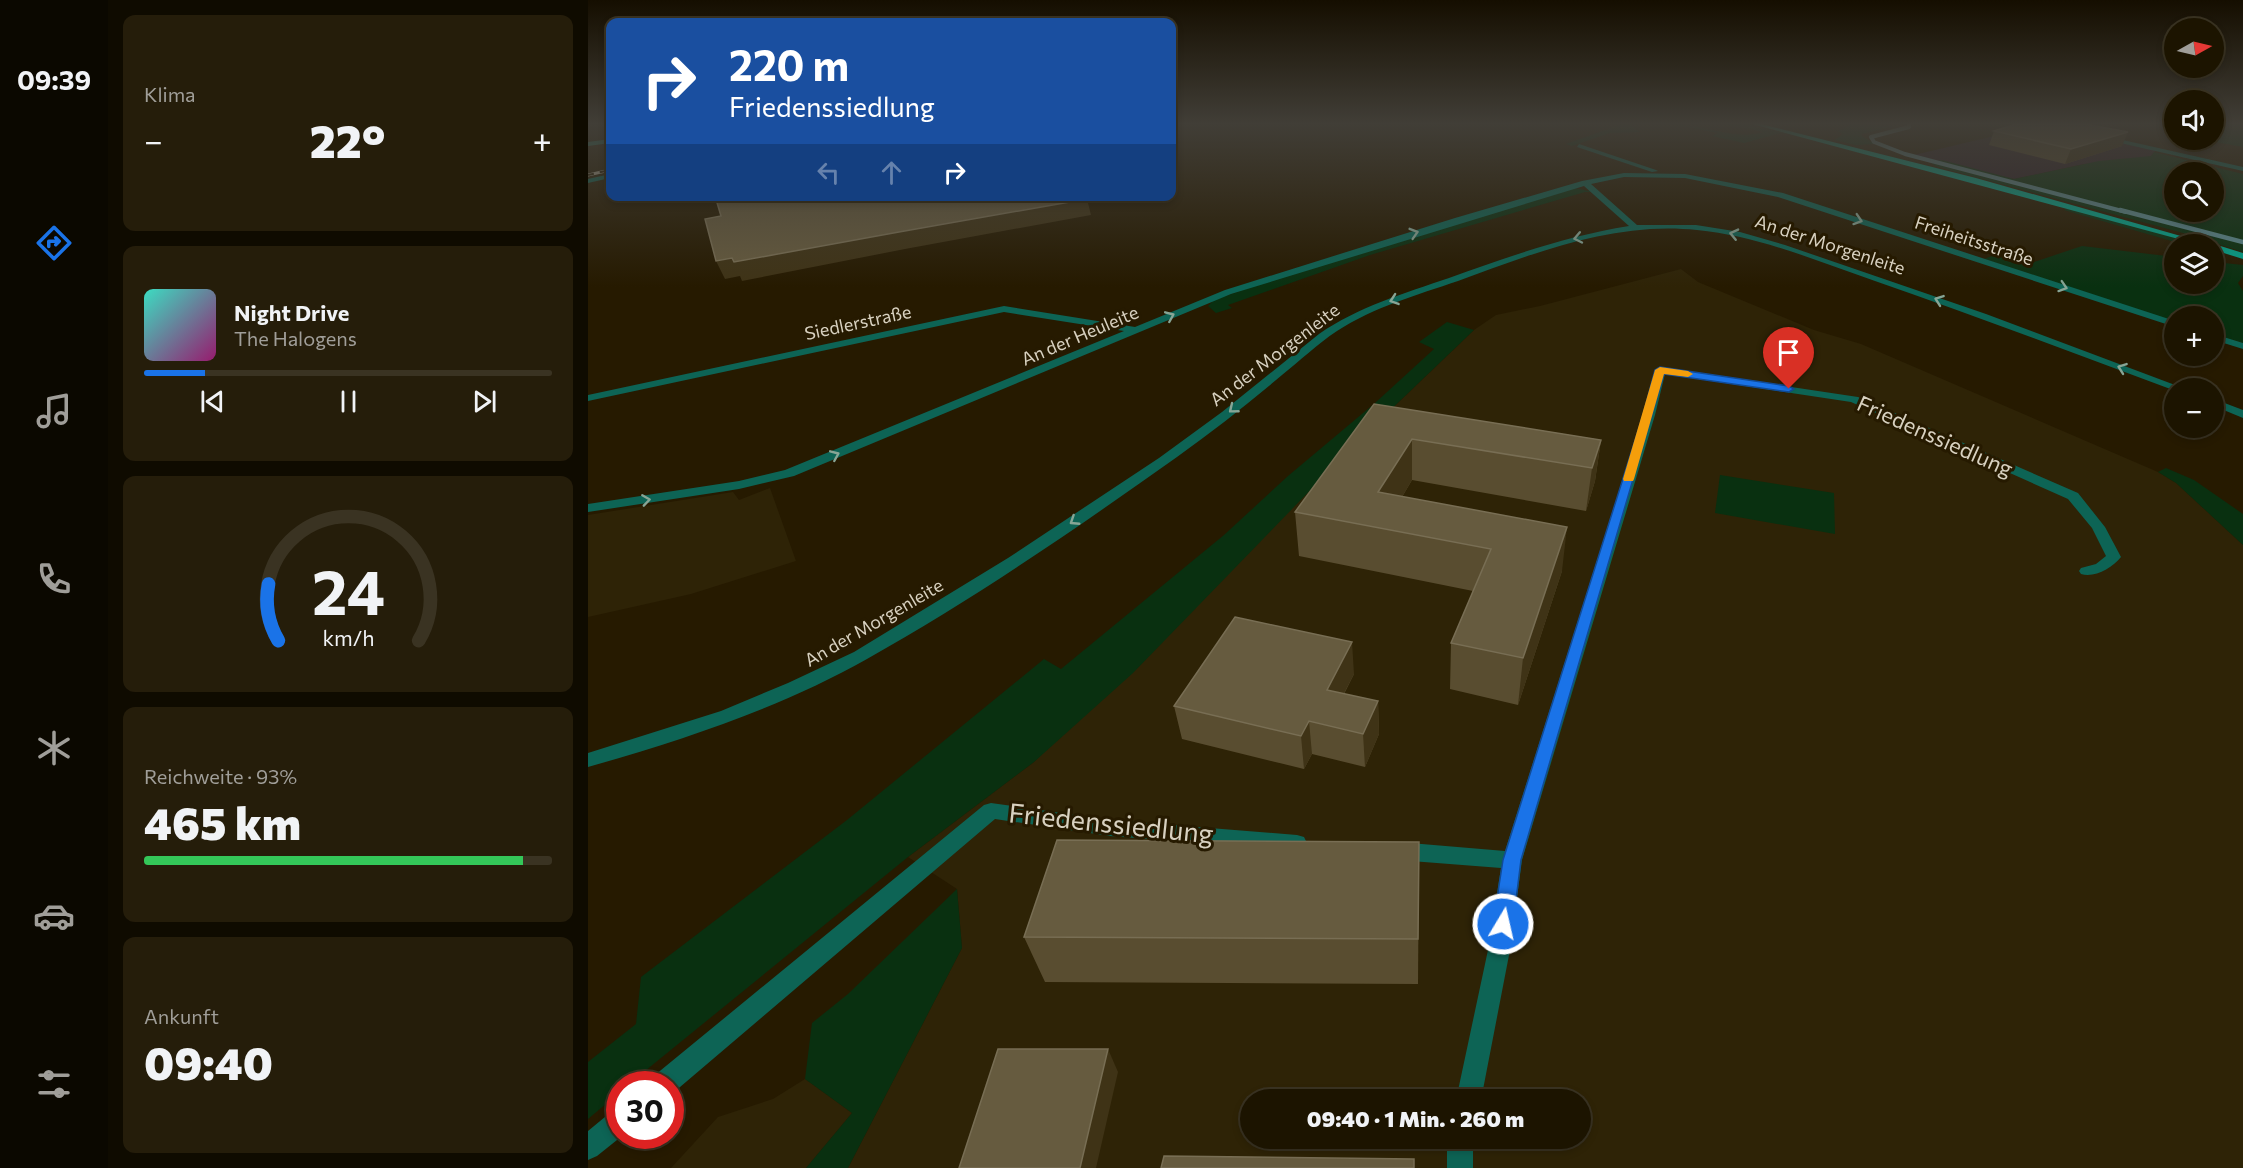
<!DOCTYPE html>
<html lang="de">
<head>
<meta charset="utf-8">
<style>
  body { margin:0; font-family:Commissioner,sans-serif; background:#251d0a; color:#f1f3f6; height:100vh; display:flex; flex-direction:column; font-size:22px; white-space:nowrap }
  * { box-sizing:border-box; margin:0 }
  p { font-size:20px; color:#a09e99 }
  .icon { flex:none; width:33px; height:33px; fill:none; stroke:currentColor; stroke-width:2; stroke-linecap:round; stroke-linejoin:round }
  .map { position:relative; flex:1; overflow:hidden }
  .drawer { display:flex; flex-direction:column; gap:15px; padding:15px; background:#0f0b00; width:480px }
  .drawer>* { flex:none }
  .guide { position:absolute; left:18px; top:18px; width:570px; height:183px; border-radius:12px; box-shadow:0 3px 9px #0003,0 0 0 2px #3a3322; background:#1a4fa0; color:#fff; overflow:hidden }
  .needle { width:39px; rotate:82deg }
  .fabs { position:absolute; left:1576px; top:18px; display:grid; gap:12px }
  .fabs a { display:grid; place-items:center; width:60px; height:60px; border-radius:50%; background:#1c1400; box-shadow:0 3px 9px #0003,0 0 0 2px #3a3322; font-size:30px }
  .speed { position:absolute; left:18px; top:1071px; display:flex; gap:12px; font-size:30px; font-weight:700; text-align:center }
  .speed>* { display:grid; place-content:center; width:78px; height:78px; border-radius:50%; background:#1c1400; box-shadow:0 3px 9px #0003,0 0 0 2px #3a3322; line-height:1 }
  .speed .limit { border:9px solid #d22; background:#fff; color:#111 }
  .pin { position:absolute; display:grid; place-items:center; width:51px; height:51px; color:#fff; margin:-62px -26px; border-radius:50% 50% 50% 0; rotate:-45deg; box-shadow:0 0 6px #0007 }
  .pin .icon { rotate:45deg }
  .me { position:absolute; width:66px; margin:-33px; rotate:9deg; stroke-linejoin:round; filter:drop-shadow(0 0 4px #0008) }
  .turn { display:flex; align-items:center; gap:21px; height:126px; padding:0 24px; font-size:27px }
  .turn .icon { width:78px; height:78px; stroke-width:2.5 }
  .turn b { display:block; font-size:42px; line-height:51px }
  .lanes { display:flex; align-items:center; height:57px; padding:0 24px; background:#0003; justify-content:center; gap:30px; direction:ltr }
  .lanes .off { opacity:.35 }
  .big { font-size:45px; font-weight:800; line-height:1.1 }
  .drawer .widget { flex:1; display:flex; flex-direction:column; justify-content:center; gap:9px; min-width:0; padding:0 21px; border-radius:12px; background:#251d0a }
  .drawer .dial { align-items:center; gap:0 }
  .dial svg { height:156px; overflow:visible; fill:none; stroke:#3a3322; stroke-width:7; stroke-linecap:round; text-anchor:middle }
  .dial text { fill:#f1f3f6; stroke:none }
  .song { display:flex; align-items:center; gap:18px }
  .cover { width:72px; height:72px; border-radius:9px; background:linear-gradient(135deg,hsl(170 70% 55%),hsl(320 70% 35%)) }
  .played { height:6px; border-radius:3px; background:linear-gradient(90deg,#1a73e8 15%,#3a3322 15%) }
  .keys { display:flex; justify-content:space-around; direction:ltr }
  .heat { display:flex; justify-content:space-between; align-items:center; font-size:33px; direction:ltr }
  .charge { height:9px; border-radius:4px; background:linear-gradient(90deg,#34c759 93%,#3a3322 0) }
  .trip { position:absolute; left:652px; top:1089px; width:351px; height:60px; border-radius:30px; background:#1c1400; box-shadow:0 3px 9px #0003,0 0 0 2px #3a3322; font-weight:800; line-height:60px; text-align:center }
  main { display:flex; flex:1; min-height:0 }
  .menu { display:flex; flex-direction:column; width:108px; justify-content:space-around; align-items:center; background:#0b0800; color:#a09e99 }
  .menu .icon { width:42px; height:42px }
  .menu .current { color:#1a73e8 }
  .menu b { font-size:27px; color:#f1f3f6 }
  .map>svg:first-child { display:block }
</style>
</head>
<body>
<main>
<nav class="menu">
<b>09:39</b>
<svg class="icon current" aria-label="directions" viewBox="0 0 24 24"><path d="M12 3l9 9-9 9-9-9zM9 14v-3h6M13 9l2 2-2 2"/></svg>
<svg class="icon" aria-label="music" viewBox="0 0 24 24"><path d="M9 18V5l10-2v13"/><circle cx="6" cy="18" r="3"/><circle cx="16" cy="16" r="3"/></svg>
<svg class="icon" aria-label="phone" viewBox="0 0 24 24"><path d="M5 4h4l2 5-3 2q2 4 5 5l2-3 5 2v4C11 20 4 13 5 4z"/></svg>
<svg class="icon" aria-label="climate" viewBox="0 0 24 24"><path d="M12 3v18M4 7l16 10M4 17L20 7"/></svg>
<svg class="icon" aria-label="car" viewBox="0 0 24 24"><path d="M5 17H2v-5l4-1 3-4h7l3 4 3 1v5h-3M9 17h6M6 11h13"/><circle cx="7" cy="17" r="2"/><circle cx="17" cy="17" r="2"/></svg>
<svg class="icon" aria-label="filters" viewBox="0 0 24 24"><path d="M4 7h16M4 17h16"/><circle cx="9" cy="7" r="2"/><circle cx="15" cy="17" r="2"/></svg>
</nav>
<section class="drawer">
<div class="widget"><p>Klima</p>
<div class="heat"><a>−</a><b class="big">22°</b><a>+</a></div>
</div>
<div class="widget">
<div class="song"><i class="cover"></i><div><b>Night Drive</b><p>The Halogens</p></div></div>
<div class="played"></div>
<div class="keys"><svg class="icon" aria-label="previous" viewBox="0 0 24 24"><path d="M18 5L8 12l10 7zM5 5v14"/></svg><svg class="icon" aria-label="pause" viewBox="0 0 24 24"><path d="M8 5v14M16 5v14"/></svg><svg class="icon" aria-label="next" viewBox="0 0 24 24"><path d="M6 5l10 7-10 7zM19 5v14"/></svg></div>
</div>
<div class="widget dial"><svg viewBox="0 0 100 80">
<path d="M14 69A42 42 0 1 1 86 69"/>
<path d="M14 69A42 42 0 0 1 9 40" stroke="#1a73e8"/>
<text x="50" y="56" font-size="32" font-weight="700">24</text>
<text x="50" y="72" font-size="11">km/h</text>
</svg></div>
<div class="widget"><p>Reichweite · 93%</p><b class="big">465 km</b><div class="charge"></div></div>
<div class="widget"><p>Ankunft</p><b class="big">09:40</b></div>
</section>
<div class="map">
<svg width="1655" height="1168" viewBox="0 0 1655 1168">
  <rect width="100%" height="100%" fill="#261a00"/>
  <path fill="#2d1e28" d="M 1435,124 L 1440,124 L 1568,150 L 1563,156 L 1555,158 L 1496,164 L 1426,179 L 1326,155 L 1419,133 Z"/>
  <g fill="#2e2306" fill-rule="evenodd">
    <path d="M 1093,269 L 1110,282 L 1226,330 L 1273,344 L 1570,472 L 1588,483 L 1655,545 L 1655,1168 L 260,1168 L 374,948 L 369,889 L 320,857 L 446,762 L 769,442 L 886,330 L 908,315 L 952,306 ZM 663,1100 L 993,1100 L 993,1138 L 663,1138 Z"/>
    <path d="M 182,488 L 208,561 L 103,594 L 0,617 L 0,515 L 145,492 L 151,500 Z"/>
    <path d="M 217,1079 L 264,1113 L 218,1168 L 83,1168 L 130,1117 L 185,1099 Z"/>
  </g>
  <g fill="#093010" fill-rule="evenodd">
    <path d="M 1034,124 L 1042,124 L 1052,132 L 1022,133 L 984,146 L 978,144 Z"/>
    <path d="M 1084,124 C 1112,124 1150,141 1175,132 L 1137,124 L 1158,124 L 1213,137 L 1193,133 L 1156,143 L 1124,136 L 1130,133 Z"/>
    <path d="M 1265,124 L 1307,126 L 1274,134 L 1274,136 L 1287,144 L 1268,145 L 1247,140 L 1255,134 L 1250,131 Z"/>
    <path d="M 1626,124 L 1655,124 L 1655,147 L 1616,140 L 1626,140 Z"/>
    <path d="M 1566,152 L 1655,174 L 1655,252 L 1595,233 L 1350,167 L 1343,163 L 1354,160 L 1426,179 L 1511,161 L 1563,156 ZM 1587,172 L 1626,172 L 1626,212 L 1587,212 Z"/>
    <path d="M 987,188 L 1005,192 L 997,192 L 782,255 L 640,305 L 644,308 L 628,313 L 620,306 L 626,300 L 726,266 Z"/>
    <path d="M 1482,208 L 1609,244 L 1594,244 L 1476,210 Z"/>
    <path d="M 1494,246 L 1587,257 L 1587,284 L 1626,284 L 1626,262 L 1655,265 L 1655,276 L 1650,283 L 1655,291 L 1655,343 L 1626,334 L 1626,316 L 1587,316 L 1587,322 L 1396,259 L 1412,253 L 1443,263 Z"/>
    <path d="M 859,322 L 886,330 L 769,442 L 545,673 L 446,762 L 320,857 L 41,1084 L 32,1084 L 31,1093 L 0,1119 L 0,1062 L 48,1024 L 53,977 L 259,820 L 456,659 L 473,669 L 636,535 L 700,476 L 787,403 L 846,349 L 831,342 Z"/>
    <path d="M 1578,468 L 1606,480 L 1655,514 L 1655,545 L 1588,483 L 1570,472 Z"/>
    <path d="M 1132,475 L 1246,493 L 1247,534 L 1127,513 Z"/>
    <path d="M 369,889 L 374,948 L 260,1168 L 218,1168 L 264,1113 L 217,1079 L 224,1023 L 260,994 Z"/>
  </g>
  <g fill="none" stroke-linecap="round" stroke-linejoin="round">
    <path stroke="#5a888d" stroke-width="4" d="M 1321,124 L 1321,127 L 1283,137 L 1286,142 L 1317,154 L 1538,212"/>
    <path stroke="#5a888d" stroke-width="4.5" d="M 1532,210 L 1655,242"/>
    <g fill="#0d6455" fill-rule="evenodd">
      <path d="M 1517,136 L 1655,167 L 1655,171 L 1515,139 Z"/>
      <path d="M 991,144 L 1068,170 L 1070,171 L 1064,172 L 989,147 Z"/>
      <path d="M 1036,173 L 1097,174 L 1195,193 L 1587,321 L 1587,327 L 1190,197 L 1097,178 L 1036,177 L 1003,184 L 1049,225 L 1108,225 L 1152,232 L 1197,245 L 1398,314 L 1595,388 L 1585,390 C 1486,353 1387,316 1287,281 C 1229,261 1171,236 1109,230 C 1026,221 947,253 870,281 C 829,295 786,307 749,331 C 729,344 712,361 694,375 C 660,404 625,431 589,457 C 489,528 386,599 279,659 C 192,708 95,740 0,767 L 0,753 L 133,711 L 200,683 L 266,652 L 420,558 L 571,458 L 634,412 L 731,334 C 770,307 817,293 861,278 C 920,257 978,236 1041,226 L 996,186 L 643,294 L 206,476 L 151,489 L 0,512 L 0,504 L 151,481 L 197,470 L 536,331 L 416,312 L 0,401 L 0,395 L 416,306 L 547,327 L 637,290 L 867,218 L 994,181 Z"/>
      <path d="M 22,174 L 22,178 L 0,183 L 0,179 Z"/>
      <path d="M 1626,334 L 1655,343 L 1655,349 L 1626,340 Z"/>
      <path d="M 1072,367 L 1270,397 L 1490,493 L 1517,527 L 1533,557 C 1524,568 1507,578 1493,574 L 1491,571 L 1493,568 L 1508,564 L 1518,556 L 1504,528 L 1480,499 L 1263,402 L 1077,374 L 1067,415 L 934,860 L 922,950 L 893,1100 L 868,1100 L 900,950 L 913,868 L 810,860 L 803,857 L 800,851 L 803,845 L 810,842 L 917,851 L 1055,415 L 1067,370 Z"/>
      <path d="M 1626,399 L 1655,410 L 1655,418 L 1626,406 Z"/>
      <path d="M 403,803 L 522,820 L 709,835 L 716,837 L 719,843 L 716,849 L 709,851 L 522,836 L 407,819 L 85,1093 L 82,1094 L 82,1084 L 64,1084 L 67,1075 L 396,805 Z"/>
      <path d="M 32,1109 L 32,1136 L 34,1136 L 9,1156 L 0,1160 L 0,1131 L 23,1112 Z"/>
      <rect x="859" y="1138" width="26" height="30"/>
    </g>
    <path fill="#1f8975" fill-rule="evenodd" d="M 22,139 L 22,143 L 0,146 L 0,142 Z"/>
    <g fill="#01a78e" fill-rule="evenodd">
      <path d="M 1164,124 L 1173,124 L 1388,178 L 1621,244 L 1609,244 Z"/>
      <path d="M 1626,244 L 1655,253 L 1655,259 L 1626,250 Z"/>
    </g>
    <defs>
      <path id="rail" d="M 0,175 L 22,170"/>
    </defs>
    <use href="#rail" stroke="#b5ad9b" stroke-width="3"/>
    <use href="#rail" stroke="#261a00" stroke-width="2" stroke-dasharray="6" stroke-linecap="butt"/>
  </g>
  <g fill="#594d30">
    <path d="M 1406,131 L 1534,146 L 1477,164 L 1401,145 Z"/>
    <path d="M 786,404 L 1013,440 L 1007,481 L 998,511 L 824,480 L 814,497 L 974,571 L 930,705 L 862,689 L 863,643 L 885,591 L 711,556 L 707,512 Z"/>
    <path d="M 766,674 L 756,694 L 790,701 L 791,734 L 777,767 L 724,754 L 716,769 L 594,739 L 586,706 Z"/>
    <path d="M 831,842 L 830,984 L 457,982 L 436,937 Z"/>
  </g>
  <g fill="#3f3316">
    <path d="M 1540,132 L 1534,146 L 1477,164 L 1483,149 Z"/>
    <path d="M 499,199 L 503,215 L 317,249 L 154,281 L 152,276 L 137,279 L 128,261 L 311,232 Z"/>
    <path d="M 824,439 L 824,480 L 795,529 L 790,492 Z"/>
    <path d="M 1013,440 L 1007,481 L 998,511 L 1004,468 Z"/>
    <path d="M 979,527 L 974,571 L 930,705 L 935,658 Z"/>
    <path d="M 764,642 L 766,674 L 741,722 L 739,690 Z"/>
    <path d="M 790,701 L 791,734 L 777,767 L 775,734 Z"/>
    <path d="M 721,721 L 724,754 L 716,769 L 713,736 Z"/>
    <path d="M 520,1049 L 530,1072 L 508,1168 L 492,1168 Z"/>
  </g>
  <g fill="#665b3f" stroke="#786e54" stroke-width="1.5">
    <path d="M 1428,124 L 1497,124 L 1540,132 L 1483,149 L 1406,131 Z"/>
    <path d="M 127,196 L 496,196 L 499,199 L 311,232 L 146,262 L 144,258 L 128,261 L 117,219 L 133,216 Z"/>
    <path d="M 786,404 L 1013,440 L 1004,468 L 824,439 L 790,492 L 979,527 L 935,658 L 863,643 L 903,549 L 707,512 Z"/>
    <path d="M 647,617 L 764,642 L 739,690 L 790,701 L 775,734 L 721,721 L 713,736 L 586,706 Z"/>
    <path d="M 469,840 L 831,842 L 830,939 L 436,937 Z"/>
    <path d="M 410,1049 L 520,1049 L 492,1168 L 371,1168 Z"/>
    <path d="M 576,1156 L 826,1159 L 826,1168 L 573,1168 Z"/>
  </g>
  <defs><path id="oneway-chevron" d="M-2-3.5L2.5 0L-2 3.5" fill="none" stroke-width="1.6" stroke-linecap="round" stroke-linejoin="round" transform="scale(1.5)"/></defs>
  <g stroke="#87a595">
    <use href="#oneway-chevron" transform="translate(1270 220) rotate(18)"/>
    <use href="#oneway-chevron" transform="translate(826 233) rotate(-17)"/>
    <use href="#oneway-chevron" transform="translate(1146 234) rotate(-167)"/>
    <use href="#oneway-chevron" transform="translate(990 238) rotate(168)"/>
    <use href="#oneway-chevron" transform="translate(1475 287) rotate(18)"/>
    <use href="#oneway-chevron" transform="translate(806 300) rotate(161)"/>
    <use href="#oneway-chevron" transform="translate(1351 300) rotate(-160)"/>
    <use href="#oneway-chevron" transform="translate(582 316) rotate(-23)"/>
    <use href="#oneway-chevron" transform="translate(1534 368) rotate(-160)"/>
    <use href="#oneway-chevron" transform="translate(645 409) rotate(141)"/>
    <use href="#oneway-chevron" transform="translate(247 455) rotate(-23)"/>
    <use href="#oneway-chevron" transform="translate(58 500) rotate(-8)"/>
    <use href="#oneway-chevron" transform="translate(486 521) rotate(147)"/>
  </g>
  <linearGradient id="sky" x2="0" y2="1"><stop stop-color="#150e00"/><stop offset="0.43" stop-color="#413e37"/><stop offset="1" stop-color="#413e37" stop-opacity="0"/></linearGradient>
  <rect width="1655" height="287" fill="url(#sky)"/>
  <path fill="#1a73e8" stroke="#114b97" stroke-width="1.5" d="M 1072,367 L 1201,386 L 1206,389 L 1201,392 L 1076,374 L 933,860 L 925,924 L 922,930 L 915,933 L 908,930 L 905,924 L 915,860 L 1055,415 L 1067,370 Z"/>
  <path fill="#f59e0b" d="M 1072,367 L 1100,371 L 1105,374 L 1100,377 L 1076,374 L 1046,479 L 1045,481 L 1036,481 L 1035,479 L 1067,370 Z"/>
  <g text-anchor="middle" stroke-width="6" stroke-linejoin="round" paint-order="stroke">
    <g font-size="18" fill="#d8d1c0" stroke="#261a00">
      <text transform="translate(1386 241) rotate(18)" y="6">Freiheitsstraße</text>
      <text transform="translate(1242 245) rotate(18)" y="6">An der Morgenleite</text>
      <text transform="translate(270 323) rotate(-12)" y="6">Siedlerstraße</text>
      <text transform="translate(492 336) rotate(-23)" y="6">An der Heuleite</text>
      <text transform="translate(687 355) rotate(-37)" y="6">An der Morgenleite</text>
      <text transform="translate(286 623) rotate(-30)" y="6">An der Morgenleite</text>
    </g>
    <g font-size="22" fill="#d8d1c0" stroke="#261a00">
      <text transform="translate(1347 436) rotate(24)" y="8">Friedenssiedlung</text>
    </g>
    <g font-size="27" fill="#d8d1c0" stroke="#261a00">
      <text transform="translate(523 824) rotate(6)" y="9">Friedenssiedlung</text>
    </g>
  </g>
</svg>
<div class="fabs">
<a><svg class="needle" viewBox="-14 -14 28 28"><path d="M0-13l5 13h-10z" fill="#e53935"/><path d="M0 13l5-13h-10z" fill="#a09e99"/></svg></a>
<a><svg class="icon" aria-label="sound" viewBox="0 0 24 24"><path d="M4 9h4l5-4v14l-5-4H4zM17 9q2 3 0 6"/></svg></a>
<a><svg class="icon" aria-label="search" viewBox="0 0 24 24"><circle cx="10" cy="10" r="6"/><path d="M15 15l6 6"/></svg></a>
<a><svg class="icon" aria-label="layers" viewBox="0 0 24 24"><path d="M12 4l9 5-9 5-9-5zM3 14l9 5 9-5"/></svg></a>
<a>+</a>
<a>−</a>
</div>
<div class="speed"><div class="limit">30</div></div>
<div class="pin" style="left:1201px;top:389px;background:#d93025"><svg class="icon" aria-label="arrive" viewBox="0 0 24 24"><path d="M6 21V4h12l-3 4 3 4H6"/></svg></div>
<svg class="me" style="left:915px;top:924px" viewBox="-20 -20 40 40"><circle r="17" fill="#1a73e8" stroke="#fff" stroke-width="3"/><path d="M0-11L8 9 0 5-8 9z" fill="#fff"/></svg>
<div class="trip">09:40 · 1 Min. · 260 m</div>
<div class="guide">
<div class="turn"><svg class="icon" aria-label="right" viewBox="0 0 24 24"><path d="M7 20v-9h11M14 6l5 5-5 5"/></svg><div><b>220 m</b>Friedenssiedlung</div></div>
<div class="lanes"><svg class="icon off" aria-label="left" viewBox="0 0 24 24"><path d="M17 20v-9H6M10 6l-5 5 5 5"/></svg><svg class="icon off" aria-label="ahead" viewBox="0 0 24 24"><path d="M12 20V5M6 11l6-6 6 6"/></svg><svg class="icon" aria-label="right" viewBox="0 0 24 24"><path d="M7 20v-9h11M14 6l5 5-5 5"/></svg></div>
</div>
</div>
</main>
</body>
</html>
